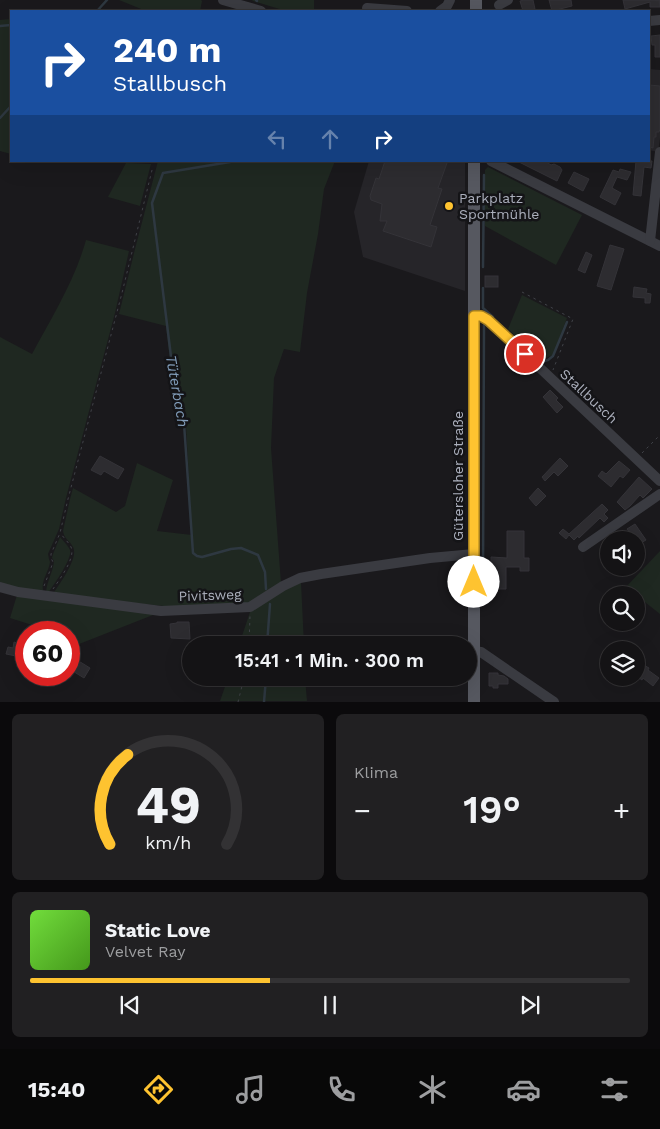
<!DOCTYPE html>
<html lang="de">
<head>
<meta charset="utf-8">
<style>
  body { margin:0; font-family:"Work Sans",sans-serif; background:#212022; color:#f1f3f6; height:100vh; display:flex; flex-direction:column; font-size:19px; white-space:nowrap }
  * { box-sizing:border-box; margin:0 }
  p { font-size:16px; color:#9d9ea0 }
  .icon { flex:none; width:28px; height:28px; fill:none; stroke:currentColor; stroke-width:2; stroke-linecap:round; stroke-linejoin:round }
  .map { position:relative; height:702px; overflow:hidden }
  .details { display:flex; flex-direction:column; gap:12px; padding:12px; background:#0b0a0c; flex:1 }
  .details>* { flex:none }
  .banner { position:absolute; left:10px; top:10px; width:640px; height:152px; border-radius:0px; box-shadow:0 5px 20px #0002,0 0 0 1px #333234; background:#1a4fa0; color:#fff; overflow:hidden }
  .controls { position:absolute; left:600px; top:531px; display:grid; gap:10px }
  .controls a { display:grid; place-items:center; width:45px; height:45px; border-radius:50%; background:#141315; box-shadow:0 5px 20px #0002,0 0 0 1px #333234; font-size:25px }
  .speed { position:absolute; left:15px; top:621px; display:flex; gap:10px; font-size:25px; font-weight:700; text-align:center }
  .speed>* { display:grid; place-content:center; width:65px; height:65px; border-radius:50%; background:#141315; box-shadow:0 5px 20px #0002,0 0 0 1px #333234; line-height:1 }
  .speed .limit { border:8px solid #d22; background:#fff; color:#111 }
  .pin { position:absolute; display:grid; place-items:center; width:42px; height:42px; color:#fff; margin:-21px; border:2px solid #fff; border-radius:50%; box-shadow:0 1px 5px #0007 }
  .me { position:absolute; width:55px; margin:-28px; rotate:0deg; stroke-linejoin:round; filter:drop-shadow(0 0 4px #0008) }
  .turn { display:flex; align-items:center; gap:18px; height:105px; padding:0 20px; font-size:22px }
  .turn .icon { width:65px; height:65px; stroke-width:2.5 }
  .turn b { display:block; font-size:35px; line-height:42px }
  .lanes { display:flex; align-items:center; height:48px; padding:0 20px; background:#0003; justify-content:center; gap:25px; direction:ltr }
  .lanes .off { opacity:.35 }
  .big { font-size:38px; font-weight:600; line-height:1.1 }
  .details .widget { flex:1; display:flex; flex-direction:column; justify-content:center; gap:8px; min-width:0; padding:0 18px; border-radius:8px; background:#212022 }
  .details .dial { align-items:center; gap:0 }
  .dial svg { height:130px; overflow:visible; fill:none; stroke:#333234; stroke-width:7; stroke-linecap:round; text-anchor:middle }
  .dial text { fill:#f1f3f6; stroke:none }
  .song { display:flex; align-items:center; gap:15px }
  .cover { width:60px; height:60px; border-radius:8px; background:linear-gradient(135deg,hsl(100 70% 55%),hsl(100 70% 35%)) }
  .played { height:5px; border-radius:2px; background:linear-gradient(90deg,#fec330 40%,#333234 40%) }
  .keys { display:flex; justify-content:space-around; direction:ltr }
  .heat { display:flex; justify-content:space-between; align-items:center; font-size:28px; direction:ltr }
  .details .tiles { flex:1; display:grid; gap:12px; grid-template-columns:1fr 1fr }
  .widget:last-child { grid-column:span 2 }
  .trip { position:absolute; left:182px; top:636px; width:295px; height:50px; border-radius:25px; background:#141315; box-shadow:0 5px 20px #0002,0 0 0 1px #333234; font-weight:600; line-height:50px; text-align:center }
  .menu { display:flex; height:80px; justify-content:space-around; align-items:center; background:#080808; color:#9d9ea0 }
  .menu .icon { width:35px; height:35px }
  .menu .current { color:#fec330 }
  .menu b { font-size:22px; color:#f1f3f6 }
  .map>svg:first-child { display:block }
</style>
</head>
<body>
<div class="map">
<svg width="660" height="702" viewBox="0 0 660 702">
  <rect width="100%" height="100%" fill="#1a191c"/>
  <g fill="#262529">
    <path d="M 649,69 L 660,70 L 660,138 L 658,152 L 649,150 Z"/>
    <path d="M 369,161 L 465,161 L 465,291 L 363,257 L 354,212 Z"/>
  </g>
  <g fill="#1f2821">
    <path d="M 119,0 L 201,0 L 202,1 L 200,11 L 146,11 Z"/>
    <path d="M 252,0 L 314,0 L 314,11 L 286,11 L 253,1 Z"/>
    <path d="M 11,19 L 11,154 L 0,151 L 0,20 Z"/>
    <path d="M 158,161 L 335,161 L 324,189 L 318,234 L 307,293 L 300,352 L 284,349 L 274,378 L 271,448 L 281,583 L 249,603 L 174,607 L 54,595 L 53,594 C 59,584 79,558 73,547 C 70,541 64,539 63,531 L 70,499 L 73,488 L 116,512 L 125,506 L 137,463 L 173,480 L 157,531 L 192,535 L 185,408 C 171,389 169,350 166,326 L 119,314 L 135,249 Z"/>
    <path d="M 126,163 L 151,164 L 140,206 L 108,197 Z"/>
    <path d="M 488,167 L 582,215 L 556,265 L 485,226 L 485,170 Z"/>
    <path d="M 86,240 L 129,251 L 115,313 L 66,498 L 59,529 L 48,554 L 49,559 L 50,562 C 49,571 41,581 43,590 L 41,592 L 0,584 L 0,337 L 32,354 C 52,317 75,280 86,240 Z"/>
    <path d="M 522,295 L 567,318 L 553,355 L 541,360 L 508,329 Z"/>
    <path d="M 60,537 C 63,541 68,545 70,550 C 73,558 53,586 48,593 L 46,592 C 47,581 53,572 54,561 L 52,558 L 53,554 Z"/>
    <path d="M 660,551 L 660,614 L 626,587 Z"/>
    <path d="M 301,582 L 304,645 L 239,645 L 250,612 L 285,589 Z"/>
    <path d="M 17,595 L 154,612 L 153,615 L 69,648 L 69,632 L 54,632 L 10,618 Z"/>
    <path d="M 228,678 L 305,678 L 307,701 L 220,701 Z"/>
  </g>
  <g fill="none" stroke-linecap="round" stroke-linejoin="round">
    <g stroke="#2e3841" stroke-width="2.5">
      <path d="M 256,0 L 257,1"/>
      <path d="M 97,11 L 107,0"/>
      <path d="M 0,26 L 11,25"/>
      <path d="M 0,118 L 11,106"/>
      <path d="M 236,161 L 163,173 L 152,203 L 176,397 L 183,409 L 193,553 L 197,556 L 202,557 L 231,549 L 241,548 L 258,555 L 265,572 L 266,589"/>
      <path d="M 483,267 L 484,175"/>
      <path d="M 483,288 L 483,308 L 493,317"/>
      <path d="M 539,361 L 541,362 L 548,360 L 553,356 L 567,322"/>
      <path d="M 483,575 L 484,325"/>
      <path d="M 267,645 L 270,604"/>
      <path d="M 264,702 L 266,678"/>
    </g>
  </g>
  <g fill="#2d2c30" stroke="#343338">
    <path d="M 524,0 L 533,0 L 535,9 L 523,11 L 520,1 Z"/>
    <path d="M 549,0 L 571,0 L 572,6 L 552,11 Z"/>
    <path d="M 623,0 L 660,0 L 660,7 L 650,7 L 650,2 L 625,9 Z"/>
    <path d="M 660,35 L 660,57 L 655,57 L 655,45 L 652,45 L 651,36 Z"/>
    <path d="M 649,85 L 660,86 L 660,129 L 659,132 L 656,132 L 656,137 L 654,137 L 653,148 L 649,147 Z"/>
    <path d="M 385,161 L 442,161 L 447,163 L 438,188 L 442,189 L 430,225 L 437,227 L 431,247 L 383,231 L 387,221 L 380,221 L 382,204 L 371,200 L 370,196 L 376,178 L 379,179 Z"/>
    <path d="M 517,161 L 545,161 L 551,165 L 554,164 L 560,167 L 562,170 L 557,181 Z"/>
    <path d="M 636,161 L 652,161 L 651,168 L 644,167 L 641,196 L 633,195 Z"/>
    <path d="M 620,169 L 631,172 L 627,180 L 617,177 L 612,188 L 621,193 L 615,205 L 600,197 L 613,170 L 619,172 Z"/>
    <path d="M 574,172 L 589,179 L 583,191 L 568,183 Z"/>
    <path d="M 610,245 L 624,249 L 611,290 L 597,286 Z"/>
    <path d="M 586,252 L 592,255 L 585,273 L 578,270 Z"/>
    <rect x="485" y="276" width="13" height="11"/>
    <path d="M 634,287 L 647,289 L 646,293 L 651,294 L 650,303 L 645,303 L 645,298 L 633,297 Z"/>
    <path d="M 550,390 L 558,398 L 556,400 L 563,407 L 557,413 L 543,397 Z"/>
    <path d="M 100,456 L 124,469 L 118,479 L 104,471 L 101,475 L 91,470 Z"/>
    <path d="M 560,458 L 568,466 L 558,476 L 554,472 L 545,481 L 542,477 Z"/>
    <path d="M 619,461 L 630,470 L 623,478 L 620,476 L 611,487 L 598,476 L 602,471 L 606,474 Z"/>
    <path d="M 639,477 L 652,489 L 643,498 L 640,495 L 630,506 L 625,510 L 617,502 Z"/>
    <path d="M 538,488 L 546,496 L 536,506 L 529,498 Z"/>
    <path d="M 602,504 L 608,510 L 604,514 L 608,518 L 604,522 L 600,518 L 580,537 L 579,538 L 578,536 L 574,540 L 569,535 L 566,539 L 559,533 L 563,529 L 569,534 Z"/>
    <path d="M 635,524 L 646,540 L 639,544 L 627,529 Z"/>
    <path d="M 507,531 L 524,531 L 524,558 L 529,558 L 529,571 L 520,571 L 520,567 L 506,567 L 506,589 L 493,589 L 493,564 L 491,563 L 491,557 L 507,558 Z"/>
    <path d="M 177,622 L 189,622 L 190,639 L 171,638 L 170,624 L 177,623 Z"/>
    <path d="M 14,642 L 25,646 L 21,657 L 6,654 L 8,647 L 13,648 Z"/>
    <path d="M 77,660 L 90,668 L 84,678 L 71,670 Z"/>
    <path d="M 642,664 L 649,668 L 648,670 L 659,678 L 653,686 L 643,678 L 642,680 L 636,676 L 636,672 Z"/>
    <path d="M 489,673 L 498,673 L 498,675 L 504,676 L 508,679 L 508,684 L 498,684 L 498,688 L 493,688 L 493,686 L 489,686 Z"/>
  </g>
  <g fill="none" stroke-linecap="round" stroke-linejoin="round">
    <g stroke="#404248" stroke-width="1" stroke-dasharray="2.5 4" stroke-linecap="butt">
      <path d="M 606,161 L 611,163"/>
      <path d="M 522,292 L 573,319 L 553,370"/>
      <path d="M 642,453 L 660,435"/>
      <path d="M 44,586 L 51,568 L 53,562 L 51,558 L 51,554 L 60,533 L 68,499 L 122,293 L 153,166"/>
      <path d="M 53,589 C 59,580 76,558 71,547 C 69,543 64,538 61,534"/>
      <path d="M 249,645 L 250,616"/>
      <path d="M 238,702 L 244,678"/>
    </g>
    <g stroke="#3a3b41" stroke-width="10">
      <path d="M 223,0 L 261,11"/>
      <path d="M 499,5 L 508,0"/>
      <path d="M 367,8 L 407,11"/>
      <path d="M 440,11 L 447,6 L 450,0"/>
      <path d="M 649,21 L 660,20"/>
      <path d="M 491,161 L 660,246"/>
      <path d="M 650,241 L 660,152"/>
      <path d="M 474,315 L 481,316 L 489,320 L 660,481"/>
      <path d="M 583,547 L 660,494"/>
      <path d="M 0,587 L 18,592 L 161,611 L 250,607 L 283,586 L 300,578 L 321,574 L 430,558 L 474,554"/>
      <path d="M 473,651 L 481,652 L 554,702"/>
    </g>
    <g stroke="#565860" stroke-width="12">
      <path d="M 476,0 L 476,11"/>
      <path d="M 474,702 L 474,161"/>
    </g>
  </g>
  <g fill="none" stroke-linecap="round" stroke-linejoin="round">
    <defs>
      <path id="route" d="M 474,582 L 474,316 L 481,316 L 488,320 L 525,354"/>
    </defs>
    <use href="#route" stroke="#a57f1f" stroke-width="12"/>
    <use href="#route" stroke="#fec330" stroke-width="9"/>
  </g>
  <circle fill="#fec330" stroke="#141417" stroke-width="2" cx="449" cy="206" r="5"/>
  <g text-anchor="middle" stroke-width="5" stroke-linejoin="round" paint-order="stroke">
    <g font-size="14" fill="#abafbc" stroke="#141417" text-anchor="start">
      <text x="459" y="203">Parkplatz<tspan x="459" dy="16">Sportmühle</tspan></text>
    </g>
    <g font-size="14" fill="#abafbc" stroke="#141417">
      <text transform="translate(589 396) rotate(43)" y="5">Stallbusch</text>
      <text transform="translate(458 476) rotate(-90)" y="5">Gütersloher Straße</text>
      <text transform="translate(210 595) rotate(-2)" y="5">Pivitsweg</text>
    </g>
    <g font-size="15" font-style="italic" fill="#819cb9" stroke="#141417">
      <text transform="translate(177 391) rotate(80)" y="5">Tüterbach</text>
    </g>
  </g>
</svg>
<div class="controls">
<a><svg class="icon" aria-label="sound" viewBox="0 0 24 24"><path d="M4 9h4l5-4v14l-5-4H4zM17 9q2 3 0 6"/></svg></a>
<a><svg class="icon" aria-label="search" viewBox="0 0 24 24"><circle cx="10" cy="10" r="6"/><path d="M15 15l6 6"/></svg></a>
<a><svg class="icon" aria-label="layers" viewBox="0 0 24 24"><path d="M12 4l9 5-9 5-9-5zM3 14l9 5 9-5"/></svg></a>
</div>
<div class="speed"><div class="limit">60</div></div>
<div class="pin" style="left:525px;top:354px;background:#d93025"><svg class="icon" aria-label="arrive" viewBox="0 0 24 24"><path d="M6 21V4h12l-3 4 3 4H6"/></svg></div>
<svg class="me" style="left:474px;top:582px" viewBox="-20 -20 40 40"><circle r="19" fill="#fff"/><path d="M0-13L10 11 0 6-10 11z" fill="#fec330"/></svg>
<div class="trip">15:41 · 1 Min. · 300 m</div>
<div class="banner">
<div class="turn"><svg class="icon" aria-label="right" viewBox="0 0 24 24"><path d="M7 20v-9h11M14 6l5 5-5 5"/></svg><div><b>240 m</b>Stallbusch</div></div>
<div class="lanes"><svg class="icon off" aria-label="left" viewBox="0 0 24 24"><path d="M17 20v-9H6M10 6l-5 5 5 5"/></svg><svg class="icon off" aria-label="ahead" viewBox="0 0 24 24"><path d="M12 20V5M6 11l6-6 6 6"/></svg><svg class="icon" aria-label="right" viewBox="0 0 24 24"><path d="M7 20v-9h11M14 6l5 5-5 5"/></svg></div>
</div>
</div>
<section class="details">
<div class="tiles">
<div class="widget dial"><svg viewBox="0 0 100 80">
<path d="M14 69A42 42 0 1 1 86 69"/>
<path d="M14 69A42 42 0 0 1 25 14" stroke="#fec330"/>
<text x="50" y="56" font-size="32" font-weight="700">49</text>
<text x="50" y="72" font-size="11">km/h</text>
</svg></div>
<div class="widget"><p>Klima</p>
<div class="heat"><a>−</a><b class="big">19°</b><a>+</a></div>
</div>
<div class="widget">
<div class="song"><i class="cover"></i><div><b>Static Love</b><p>Velvet Ray</p></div></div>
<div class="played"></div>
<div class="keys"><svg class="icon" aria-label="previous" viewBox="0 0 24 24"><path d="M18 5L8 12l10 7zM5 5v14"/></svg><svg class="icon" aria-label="pause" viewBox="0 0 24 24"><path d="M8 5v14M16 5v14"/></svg><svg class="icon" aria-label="next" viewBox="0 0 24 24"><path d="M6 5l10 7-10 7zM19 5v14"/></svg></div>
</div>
</div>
</section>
<nav class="menu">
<b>15:40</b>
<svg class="icon current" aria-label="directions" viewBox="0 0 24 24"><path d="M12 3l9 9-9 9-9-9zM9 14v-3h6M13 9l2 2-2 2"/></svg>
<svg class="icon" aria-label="music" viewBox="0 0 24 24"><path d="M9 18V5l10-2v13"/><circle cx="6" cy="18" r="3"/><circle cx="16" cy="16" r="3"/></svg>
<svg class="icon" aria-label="phone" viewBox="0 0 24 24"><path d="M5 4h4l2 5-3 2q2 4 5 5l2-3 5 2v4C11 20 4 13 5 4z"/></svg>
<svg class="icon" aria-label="climate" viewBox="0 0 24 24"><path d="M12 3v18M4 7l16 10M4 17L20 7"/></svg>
<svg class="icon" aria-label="car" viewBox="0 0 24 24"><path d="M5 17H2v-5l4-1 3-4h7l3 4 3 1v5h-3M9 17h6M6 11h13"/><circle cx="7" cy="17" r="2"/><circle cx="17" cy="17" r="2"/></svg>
<svg class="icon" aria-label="filters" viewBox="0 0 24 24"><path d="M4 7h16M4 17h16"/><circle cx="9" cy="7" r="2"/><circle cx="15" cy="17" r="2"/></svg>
</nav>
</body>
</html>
